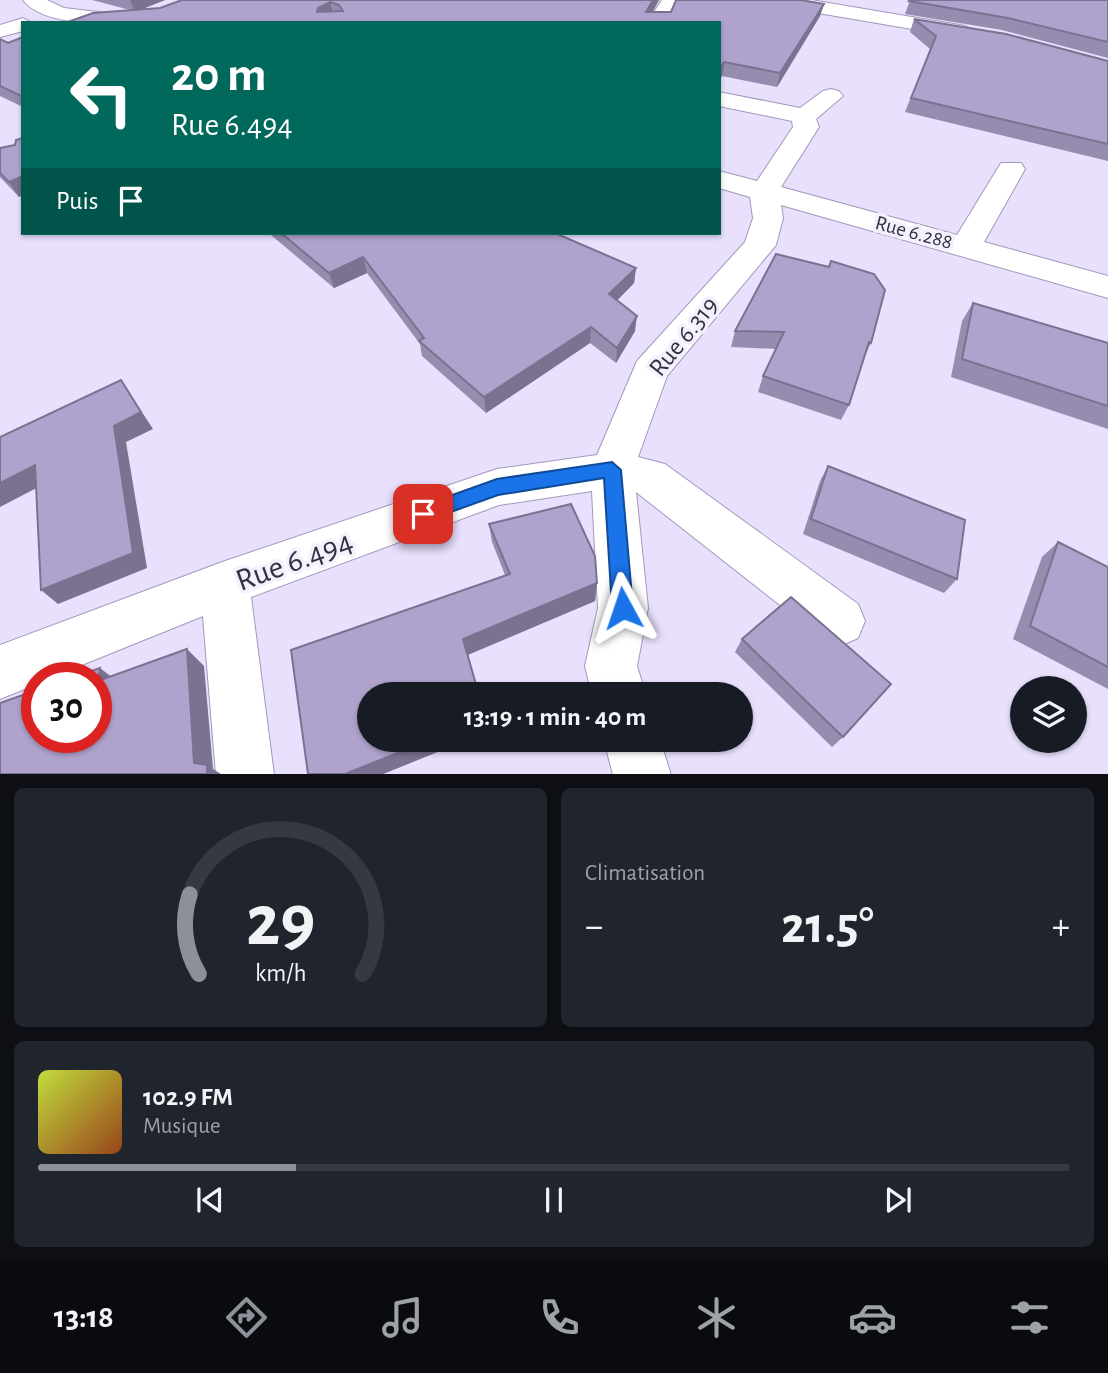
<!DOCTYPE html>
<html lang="fr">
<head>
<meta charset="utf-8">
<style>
  body { margin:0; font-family:"Alegreya Sans",sans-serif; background:#20242c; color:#f1f3f6; height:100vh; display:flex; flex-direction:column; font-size:26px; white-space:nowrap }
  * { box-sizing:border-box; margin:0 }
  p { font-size:23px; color:#9ea1a6 }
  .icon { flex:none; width:38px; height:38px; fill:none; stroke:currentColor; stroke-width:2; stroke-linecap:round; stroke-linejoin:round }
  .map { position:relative; height:774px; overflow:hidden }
  .side { display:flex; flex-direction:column; gap:14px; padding:14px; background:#0d0f14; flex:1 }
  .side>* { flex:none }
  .hud { position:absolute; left:21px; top:21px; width:700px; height:214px; border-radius:0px; box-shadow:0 2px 5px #0004; background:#00695c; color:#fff; overflow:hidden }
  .buttons { position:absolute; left:1010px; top:676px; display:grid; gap:14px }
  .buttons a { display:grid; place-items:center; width:77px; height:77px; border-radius:50%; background:#171b24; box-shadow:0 2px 5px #0004; font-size:35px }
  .speed { position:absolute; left:21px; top:662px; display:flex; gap:14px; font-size:35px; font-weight:700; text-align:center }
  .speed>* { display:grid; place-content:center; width:91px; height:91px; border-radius:50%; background:#171b24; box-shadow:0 2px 5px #0004; line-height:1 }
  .speed .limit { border:10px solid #d22; background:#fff; color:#111 }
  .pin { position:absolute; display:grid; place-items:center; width:60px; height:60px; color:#fff; margin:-30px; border-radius:14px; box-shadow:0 4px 10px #0006 }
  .me { position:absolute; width:77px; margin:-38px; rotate:355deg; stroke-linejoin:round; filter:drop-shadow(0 0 5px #0008) }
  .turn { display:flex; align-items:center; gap:24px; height:147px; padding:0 35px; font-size:32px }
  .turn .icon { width:91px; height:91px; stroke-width:2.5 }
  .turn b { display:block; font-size:49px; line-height:60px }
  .then { display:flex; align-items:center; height:66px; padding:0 35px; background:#0003; gap:14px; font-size:26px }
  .big { font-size:52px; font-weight:700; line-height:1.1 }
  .side .card { flex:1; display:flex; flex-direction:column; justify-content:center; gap:10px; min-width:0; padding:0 24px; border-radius:10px; background:#20242c }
  .side .dial { align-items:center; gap:0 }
  .dial svg { height:182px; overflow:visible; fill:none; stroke:#363941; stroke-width:7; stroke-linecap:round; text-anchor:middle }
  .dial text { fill:#f1f3f6; stroke:none }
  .song { display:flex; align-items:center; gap:21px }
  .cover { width:84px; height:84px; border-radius:10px; background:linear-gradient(135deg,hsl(70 70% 55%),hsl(20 70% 35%)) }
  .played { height:7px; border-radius:4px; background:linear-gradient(90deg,#8c9099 25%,#363941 25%) }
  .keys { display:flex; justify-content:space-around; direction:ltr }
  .heat { display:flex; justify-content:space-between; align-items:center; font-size:38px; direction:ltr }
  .side .tiles { flex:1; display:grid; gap:14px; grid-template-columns:1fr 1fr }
  .card:last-child { grid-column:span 2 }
  .trip { position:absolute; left:357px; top:682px; width:396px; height:70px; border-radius:35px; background:#171b24; box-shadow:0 2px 5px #0004; font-weight:700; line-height:70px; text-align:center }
  .tab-bar { display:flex; height:112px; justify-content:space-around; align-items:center; background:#090b0e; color:#9ea1a6 }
  .tab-bar .icon { width:49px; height:49px }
  .tab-bar .on { color:#8c9099 }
  .tab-bar b { font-size:32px; color:#f1f3f6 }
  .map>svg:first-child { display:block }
</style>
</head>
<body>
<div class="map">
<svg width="1108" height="775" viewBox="0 0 1108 775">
  <rect width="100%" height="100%" fill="#e8e0fd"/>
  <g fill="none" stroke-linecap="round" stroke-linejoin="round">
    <defs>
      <g id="street">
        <path d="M 23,0 L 47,0 L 64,8 L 139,17 L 149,23 C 116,23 45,29 23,0 Z"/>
        <path d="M 662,0 L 680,0 L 667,23 L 647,23 Z"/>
        <path d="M 768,0 L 811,0 L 965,26 L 975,32 L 965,38 L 777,6 Z"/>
        <path d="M 23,18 L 32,23 L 23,23 L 23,31 L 0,37 L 0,25 Z"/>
        <path d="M 831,89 L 839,91 L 843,96 L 816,119 L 819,127 L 781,187 L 957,235 L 1001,163 L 1021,163 L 1025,169 L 984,242 L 1108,276 L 1108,298 L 781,205 L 783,218 L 776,245 L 667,376 L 638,457 L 665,464 L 858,604 L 865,621 L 858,638 L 840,646 L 822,638 L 636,492 L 648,608 L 637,666 L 646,695 L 592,695 L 585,666 L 598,608 L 592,491 L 499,505 L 251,597 L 274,775 L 216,775 L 203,616 L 52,677 L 37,677 L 37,684 L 0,699 L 0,645 L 225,561 L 497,469 L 597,455 L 637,361 L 745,242 L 753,218 L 750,197 L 719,188 L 719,171 L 757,181 L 793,127 L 792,121 L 719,106 L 719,92 L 800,108 L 823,91 Z"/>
        <path d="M 604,740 L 660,740 L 671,775 L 613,775 Z"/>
      </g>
    </defs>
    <use href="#street" stroke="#a298ba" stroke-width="2"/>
    <use href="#street" fill="#fff" fill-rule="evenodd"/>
  </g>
  <g fill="#968cb0">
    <path d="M 92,0 L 165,0 L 141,9 L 160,8 L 182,0 L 659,0 L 652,12 L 824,4 L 820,16 L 777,87 L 722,76 L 719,79 L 719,23 L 130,10 Z"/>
    <path d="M 910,0 L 1108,0 L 1108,58 L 1002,30 L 905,14 Z"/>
    <path d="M 914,19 L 1108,61 L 1108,161 L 905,112 L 930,49 L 910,32 Z"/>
    <path d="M 23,37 L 23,107 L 0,96 L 0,39 L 8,43 Z"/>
    <path d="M 15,145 L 19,197 L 0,177 L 0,148 Z"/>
    <path d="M 270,233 L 555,233 L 636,268 L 634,283 L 617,300 L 635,331 L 616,363 L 590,343 L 486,413 L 422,356 L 420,344 L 367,273 L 334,288 L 271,235 Z"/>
    <path d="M 831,261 L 871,343 L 863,359 L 849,405 L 841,420 L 758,392 L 763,376 L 777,349 L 731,347 L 735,331 L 828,267 Z"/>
    <path d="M 973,303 L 1108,343 L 1108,429 L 951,377 L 962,321 Z"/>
    <path d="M 828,466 L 957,579 L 944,593 L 803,534 L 820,481 Z"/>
    <path d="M 571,504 L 595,556 L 597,583 L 595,601 L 468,655 L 479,695 L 369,695 L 369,740 L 467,740 L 383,774 L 308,774 L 291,650 L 505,575 L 492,542 L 489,524 Z"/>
    <path d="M 1058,542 L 1108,567 L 1108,689 L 1013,639 L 1042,557 Z"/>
    <path d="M 742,639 L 843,737 L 832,747 L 735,652 Z"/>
  </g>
  <g fill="#7a7290">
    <path d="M 130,0 L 165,0 L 135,12 Z"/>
    <path d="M 653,0 L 659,0 L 647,23 L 646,12 Z"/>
    <path d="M 330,2 L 333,14 L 317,12 L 318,8 Z"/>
    <path d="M 824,4 L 820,16 L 777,87 L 780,73 Z"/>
    <path d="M 724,62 L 722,76 L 719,79 L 719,70 Z"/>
    <path d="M 23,176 L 23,195 L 19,197 L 9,182 Z"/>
    <path d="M 363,257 L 367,273 L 334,288 L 329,273 Z"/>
    <path d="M 636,268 L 634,283 L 608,310 L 609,294 Z"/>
    <path d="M 637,316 L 635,331 L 616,363 L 617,348 Z"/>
    <path d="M 591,327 L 590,343 L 486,413 L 484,397 Z"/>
    <path d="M 121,380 L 153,429 L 126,442 L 147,568 L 58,604 L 41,590 L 114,426 Z"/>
    <path d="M 35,465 L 50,481 L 0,507 L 0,483 Z"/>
    <path d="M 597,583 L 595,601 L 467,655 L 463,639 Z"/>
    <path d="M 187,649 L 204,666 L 213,769 L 221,774 L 208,774 L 194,763 Z"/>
    <path d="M 100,668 L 122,685 L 98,681 Z"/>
    <path d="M 430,740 L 467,740 L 383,774 L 345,774 Z"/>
  </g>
  <g fill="#afa3cd" stroke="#7a7290" stroke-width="2" fill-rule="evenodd">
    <path d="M 182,0 L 653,0 L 646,12 L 671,12 L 676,0 L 801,0 L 824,4 L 780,73 L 724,62 L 719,70 L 719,23 L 65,23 L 93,13 L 160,8 ZM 330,2 L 339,5 L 343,11 L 317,12 L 318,8 Z"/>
    <path d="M 910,0 L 1108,0 L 1108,42 L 1008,18 L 909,1 Z"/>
    <path d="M 914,19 L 1006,34 L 1108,61 L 1108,144 L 911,98 L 936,36 Z"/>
    <path d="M 23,37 L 23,97 L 0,86 L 0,39 L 8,43 Z"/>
    <path d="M 23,138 L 23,176 L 9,182 L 0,173 L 0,148 L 15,145 L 16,140 Z"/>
    <path d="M 281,233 L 555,233 L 636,268 L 609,294 L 637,316 L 617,348 L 591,327 L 484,397 L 419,341 L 424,338 L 363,257 L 329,273 Z"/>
    <path d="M 776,254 L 829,267 L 831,261 L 874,274 L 885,290 L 871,343 L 869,342 L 849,405 L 763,376 L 784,332 L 735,331 Z"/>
    <path d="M 973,303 L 1108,343 L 1108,406 L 962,359 Z"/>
    <path d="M 121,380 L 141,412 L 114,426 L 133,553 L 41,590 L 35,465 L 0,483 L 0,437 Z"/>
    <path d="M 828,466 L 965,520 L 957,579 L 811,519 Z"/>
    <path d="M 571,504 L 595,556 L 597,583 L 463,639 L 479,695 L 369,695 L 369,740 L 430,740 L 345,774 L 308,774 L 291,650 L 510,574 L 489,524 Z"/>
    <path d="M 1058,542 L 1108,567 L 1108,667 L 1030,626 Z"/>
    <path d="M 791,597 L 891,684 L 843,737 L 742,639 Z"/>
    <path d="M 187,649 L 194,763 L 207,765 L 207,774 L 0,774 L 0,703 L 37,690 L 37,737 L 96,737 L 96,677 L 74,677 L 100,668 L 98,681 Z"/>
  </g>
  <path fill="#1a73e8" stroke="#114b97" stroke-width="2" d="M 612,462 L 621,470 L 633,608 L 630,615 L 623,617 L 615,615 L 612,608 L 604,478 L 498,495 L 423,522 L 416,519 L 414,514 L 416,508 L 497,479 Z"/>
  <g text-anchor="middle" stroke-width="7" stroke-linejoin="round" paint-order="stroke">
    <g font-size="21" fill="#35323f" stroke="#f4f0fe">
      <text transform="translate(914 232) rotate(15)" y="7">Rue 6.288</text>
    </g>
    <g font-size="26" fill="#35323f" stroke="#f4f0fe">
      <text transform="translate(683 336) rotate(-51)" y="9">Rue 6.319</text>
    </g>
    <g font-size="32" fill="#35323f" stroke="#f4f0fe">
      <text transform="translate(294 560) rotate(-20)" y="11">Rue 6.494</text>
    </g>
  </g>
</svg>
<div class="buttons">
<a><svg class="icon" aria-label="layers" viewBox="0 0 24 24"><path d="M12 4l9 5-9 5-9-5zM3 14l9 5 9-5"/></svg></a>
</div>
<div class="speed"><div class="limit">30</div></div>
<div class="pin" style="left:423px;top:514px;background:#d93025"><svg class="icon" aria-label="arrive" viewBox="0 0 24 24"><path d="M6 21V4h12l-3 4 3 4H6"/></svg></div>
<svg class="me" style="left:623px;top:608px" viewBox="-20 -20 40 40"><path d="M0-17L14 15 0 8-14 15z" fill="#1a73e8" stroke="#fff" stroke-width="4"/></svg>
<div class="trip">13:19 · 1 min · 40 m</div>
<div class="hud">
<div class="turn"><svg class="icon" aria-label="left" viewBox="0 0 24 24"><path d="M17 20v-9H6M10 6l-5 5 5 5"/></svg><div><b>20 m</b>Rue 6.494</div></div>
<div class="then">Puis<svg class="icon" aria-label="arrive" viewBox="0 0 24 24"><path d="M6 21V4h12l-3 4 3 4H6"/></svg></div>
</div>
</div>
<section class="side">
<div class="tiles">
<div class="card dial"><svg viewBox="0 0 100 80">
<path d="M14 69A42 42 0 1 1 86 69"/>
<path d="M14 69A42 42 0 0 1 10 34" stroke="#8c9099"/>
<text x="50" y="56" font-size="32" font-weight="700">29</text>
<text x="50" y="72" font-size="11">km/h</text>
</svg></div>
<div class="card"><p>Climatisation</p>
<div class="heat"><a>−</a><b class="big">21.5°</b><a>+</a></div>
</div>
<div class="card">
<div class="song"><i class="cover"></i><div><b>102.9 FM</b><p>Musique</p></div></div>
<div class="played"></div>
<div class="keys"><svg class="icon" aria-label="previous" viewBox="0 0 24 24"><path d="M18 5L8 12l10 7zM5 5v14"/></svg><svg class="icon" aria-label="pause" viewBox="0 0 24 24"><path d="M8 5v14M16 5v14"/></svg><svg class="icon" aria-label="next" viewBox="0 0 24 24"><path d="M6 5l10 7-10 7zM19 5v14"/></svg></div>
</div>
</div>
</section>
<nav class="tab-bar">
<b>13:18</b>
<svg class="icon on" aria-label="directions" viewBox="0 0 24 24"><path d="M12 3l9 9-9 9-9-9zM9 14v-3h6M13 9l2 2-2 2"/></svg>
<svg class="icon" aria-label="music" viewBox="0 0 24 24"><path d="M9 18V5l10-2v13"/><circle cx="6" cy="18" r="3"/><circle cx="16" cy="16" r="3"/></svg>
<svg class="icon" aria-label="phone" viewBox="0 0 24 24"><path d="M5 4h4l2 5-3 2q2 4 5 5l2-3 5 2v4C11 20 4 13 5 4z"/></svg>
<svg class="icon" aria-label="climate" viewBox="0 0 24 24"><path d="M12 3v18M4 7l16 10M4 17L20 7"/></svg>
<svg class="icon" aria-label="car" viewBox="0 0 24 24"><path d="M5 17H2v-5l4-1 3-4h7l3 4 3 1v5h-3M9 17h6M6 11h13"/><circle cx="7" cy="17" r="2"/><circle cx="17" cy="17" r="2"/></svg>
<svg class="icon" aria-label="filters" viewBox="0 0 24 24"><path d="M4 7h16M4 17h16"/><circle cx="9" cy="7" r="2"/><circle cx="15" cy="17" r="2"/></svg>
</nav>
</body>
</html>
